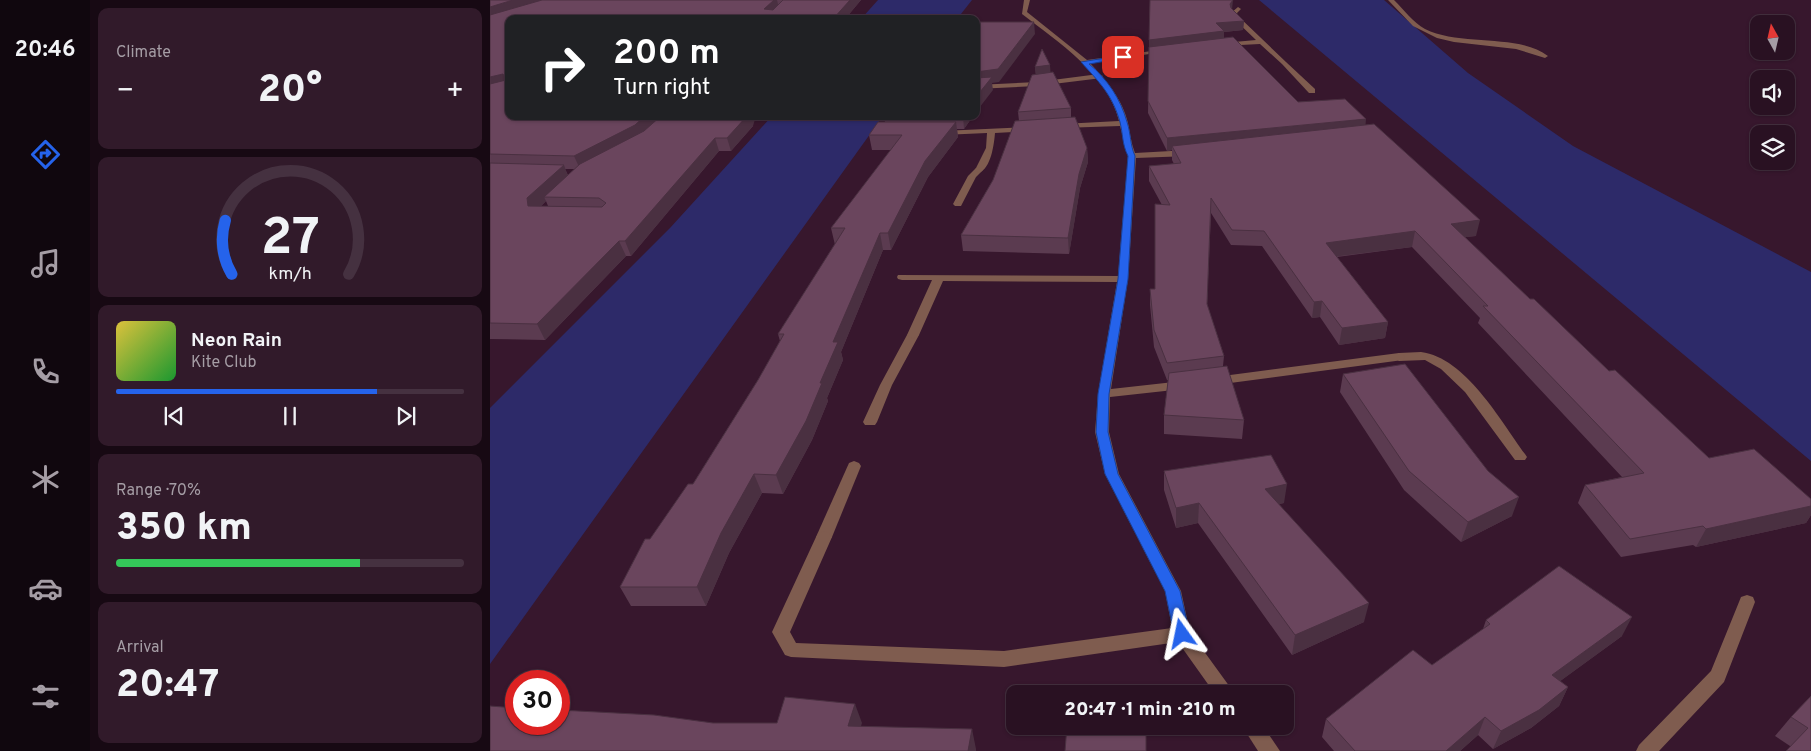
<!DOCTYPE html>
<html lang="en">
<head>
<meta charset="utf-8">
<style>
  body { margin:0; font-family:Overpass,sans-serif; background:#311a2a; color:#f1f3f6; height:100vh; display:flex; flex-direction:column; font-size:19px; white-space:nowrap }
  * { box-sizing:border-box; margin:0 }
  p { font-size:16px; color:#a59da5 }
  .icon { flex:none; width:28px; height:28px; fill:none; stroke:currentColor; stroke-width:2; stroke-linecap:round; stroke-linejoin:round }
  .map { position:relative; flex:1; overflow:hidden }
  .sheet { display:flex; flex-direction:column; gap:8px; padding:8px; background:#170913; width:400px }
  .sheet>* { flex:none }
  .banner { position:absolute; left:15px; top:15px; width:475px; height:105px; border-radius:10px; box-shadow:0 1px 4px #0004,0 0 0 1px #453140; background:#202124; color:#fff; overflow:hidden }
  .needle { width:32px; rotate:352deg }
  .buttons { position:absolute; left:1260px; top:15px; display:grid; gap:10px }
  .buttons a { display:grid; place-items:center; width:45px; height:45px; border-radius:10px; background:#291122; box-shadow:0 1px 4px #0004,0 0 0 1px #453140; font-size:25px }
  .speed { position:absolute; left:15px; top:670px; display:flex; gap:10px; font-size:25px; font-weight:700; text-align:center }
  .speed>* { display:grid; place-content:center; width:65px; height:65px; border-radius:50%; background:#291122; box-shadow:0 1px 4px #0004,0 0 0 1px #453140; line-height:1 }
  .speed .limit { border:8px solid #d22; background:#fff; color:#111 }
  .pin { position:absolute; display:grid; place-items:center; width:42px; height:42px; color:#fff; margin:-21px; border-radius:10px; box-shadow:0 2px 8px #0006 }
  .me { position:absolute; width:55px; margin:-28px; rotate:348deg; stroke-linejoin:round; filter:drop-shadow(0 0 4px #0008) }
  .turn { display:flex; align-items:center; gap:18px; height:105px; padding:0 25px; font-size:22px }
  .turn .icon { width:65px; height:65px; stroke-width:2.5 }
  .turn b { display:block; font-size:35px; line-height:42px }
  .big { font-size:38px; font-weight:800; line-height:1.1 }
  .sheet .tile { flex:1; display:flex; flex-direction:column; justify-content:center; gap:8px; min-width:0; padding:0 18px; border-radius:10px; background:#311a2a }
  .sheet .dial { align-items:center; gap:0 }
  .dial svg { height:130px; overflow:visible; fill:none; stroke:#453140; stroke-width:7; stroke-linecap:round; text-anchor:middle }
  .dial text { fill:#f1f3f6; stroke:none }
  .song { display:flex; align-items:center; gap:15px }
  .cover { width:60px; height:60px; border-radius:8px; background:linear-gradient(135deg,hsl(50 70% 55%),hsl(130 70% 35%)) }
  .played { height:5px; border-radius:2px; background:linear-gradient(90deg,#2563eb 75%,#453140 75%) }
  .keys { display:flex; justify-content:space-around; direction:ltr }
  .heat { display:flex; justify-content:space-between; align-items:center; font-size:28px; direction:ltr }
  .charge { height:8px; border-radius:4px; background:linear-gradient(90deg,#34c759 70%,#453140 0) }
  .trip { position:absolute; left:516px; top:685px; width:288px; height:50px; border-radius:10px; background:#291122; box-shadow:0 1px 4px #0004,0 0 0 1px #453140; font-weight:800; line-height:50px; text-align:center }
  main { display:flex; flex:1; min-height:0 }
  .tabs { display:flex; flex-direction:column; width:90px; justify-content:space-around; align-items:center; background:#10070e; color:#a59da5 }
  .tabs .icon { width:35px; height:35px }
  .tabs .current { color:#2563eb }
  .tabs b { font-size:22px; color:#f1f3f6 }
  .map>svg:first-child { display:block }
</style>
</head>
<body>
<main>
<nav class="tabs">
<b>20:46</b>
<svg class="icon current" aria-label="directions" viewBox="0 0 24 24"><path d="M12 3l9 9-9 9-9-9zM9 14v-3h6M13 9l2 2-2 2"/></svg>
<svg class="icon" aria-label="music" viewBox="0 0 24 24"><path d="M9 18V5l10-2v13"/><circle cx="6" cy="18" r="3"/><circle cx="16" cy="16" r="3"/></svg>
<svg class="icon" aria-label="phone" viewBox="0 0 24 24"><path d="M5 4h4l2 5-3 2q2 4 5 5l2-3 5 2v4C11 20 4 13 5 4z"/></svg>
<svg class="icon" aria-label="climate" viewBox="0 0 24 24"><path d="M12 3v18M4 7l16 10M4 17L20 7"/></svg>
<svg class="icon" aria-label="car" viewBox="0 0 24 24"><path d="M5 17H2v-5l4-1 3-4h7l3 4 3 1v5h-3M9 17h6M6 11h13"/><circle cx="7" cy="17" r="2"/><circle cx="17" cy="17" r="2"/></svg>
<svg class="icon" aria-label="filters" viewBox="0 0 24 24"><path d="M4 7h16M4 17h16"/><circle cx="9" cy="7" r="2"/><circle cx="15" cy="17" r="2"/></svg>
</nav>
<section class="sheet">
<div class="tile"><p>Climate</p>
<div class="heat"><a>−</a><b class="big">20°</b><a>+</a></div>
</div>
<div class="tile dial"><svg viewBox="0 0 100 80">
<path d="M14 69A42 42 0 1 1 86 69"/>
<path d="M14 69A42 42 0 0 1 10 36" stroke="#2563eb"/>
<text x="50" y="56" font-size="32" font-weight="700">27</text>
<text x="50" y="72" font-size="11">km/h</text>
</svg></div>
<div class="tile">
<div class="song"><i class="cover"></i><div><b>Neon Rain</b><p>Kite Club</p></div></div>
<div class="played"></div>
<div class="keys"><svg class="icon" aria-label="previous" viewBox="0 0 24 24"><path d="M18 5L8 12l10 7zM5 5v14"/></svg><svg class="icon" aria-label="pause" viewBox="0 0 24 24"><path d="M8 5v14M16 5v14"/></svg><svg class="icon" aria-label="next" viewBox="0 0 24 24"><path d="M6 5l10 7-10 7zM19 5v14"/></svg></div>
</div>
<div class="tile"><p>Range · 70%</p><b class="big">350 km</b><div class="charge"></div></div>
<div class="tile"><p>Arrival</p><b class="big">20:47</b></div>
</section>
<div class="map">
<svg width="1321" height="751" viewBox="0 0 1321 751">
  <rect width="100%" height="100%" fill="#37172d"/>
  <g fill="#2d2a69">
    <path d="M 388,0 L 482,0 L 467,19 L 371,19 Z"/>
    <path d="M 769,0 L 894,0 L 978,73 L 1083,146 L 1321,272 L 1321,461 Z"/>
    <path d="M 282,116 L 393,116 L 0,664 L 0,408 L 180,228 Z"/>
  </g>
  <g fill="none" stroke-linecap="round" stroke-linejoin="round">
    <g fill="#7f5c4f" fill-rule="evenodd">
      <path d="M 898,0 L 904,0 C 914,10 923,22 935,29 C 971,47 1028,33 1058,56 L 1055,58 L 1026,49 L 964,42 L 947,38 L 923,26 Z"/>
      <path d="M 792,62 L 796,62 L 825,89 L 825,93 L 819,93 L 792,64 Z"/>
      <path d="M 609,74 L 613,76 L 612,78 L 547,86 L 486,89 L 486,85 L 547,82 Z"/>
      <path d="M 486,168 L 493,170 L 486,177 L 471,206 L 465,206 L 463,204 L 478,176 Z"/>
      <path d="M 423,331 L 429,335 L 402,385 L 387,422 L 385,425 L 375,425 L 373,422 L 390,385 L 417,335 Z"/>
      <path d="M 931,352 C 976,358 1010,420 1035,454 L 1037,457 L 1035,460 L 1025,460 L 975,392 L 951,369 L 935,360 L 909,361 L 903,357 L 909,353 Z"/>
      <path d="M 364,461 L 369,463 L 371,466 L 342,537 L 339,541 L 334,543 L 329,541 L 326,537 L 359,463 Z"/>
    </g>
    <g fill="#7f5c4f" fill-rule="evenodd">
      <path d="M 534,0 L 540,0 L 537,12 L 597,60 L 676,49 L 679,51 L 600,63 C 616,80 633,100 638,123 C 640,133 641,143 645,153 L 699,150 L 703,153 L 699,156 L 646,158 L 638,279 L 621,389 L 693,381 L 699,385 L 693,389 L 620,397 L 619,432 L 629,474 L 691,591 L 700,632 L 745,694 L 725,694 L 688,642 L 514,667 L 301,657 L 295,655 L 282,632 L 326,537 L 329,533 L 334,531 L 339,533 L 342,537 L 300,632 L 306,643 L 514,651 L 682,628 L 675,591 L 615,474 L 605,432 L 608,394 L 627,282 L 453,281 L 429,335 L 423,339 L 417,335 L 442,280 L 412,280 L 408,279 L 407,277 L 408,275 L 628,276 L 638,156 L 630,126 L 572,128 L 568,126 L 572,124 L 629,121 C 618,74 568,42 532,14 Z"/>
      <path d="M 748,7 L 751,9 L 747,13 L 748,16 L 796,62 L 796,64 L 792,64 L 770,44 L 731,46 L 731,44 L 733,43 L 766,40 L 742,17 L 741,13 Z"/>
      <path d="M 537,127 L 541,129 L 540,131 L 505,133 C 504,145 501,168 489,173 L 485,170 L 496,148 L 497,133 L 452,135 L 448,133 L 452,131 Z"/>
      <path d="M 909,353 L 913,354 L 915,357 L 913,360 L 725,385 L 719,381 L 725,377 Z"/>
      <path d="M 1257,595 L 1263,597 L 1265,602 L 1234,682 L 1169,751 L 1146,751 L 1149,745 L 1221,671 L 1249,602 L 1251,597 Z"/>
      <path d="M 752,726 L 773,726 L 790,751 L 768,751 Z"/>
    </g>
  </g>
  <g fill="#5b3b50" fill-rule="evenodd">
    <path d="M 0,0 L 371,0 L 355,19 L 19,19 L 19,116 L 263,126 L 241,151 L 229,151 L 141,256 L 136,256 L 55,340 L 0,339 ZM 75,169 L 85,169 L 78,175 ZM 56,201 L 58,206 L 51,206 Z"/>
    <path d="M 660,0 L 742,10 L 754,21 L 753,30 L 734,32 L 734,38 L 808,102 L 875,125 L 986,236 L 975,237 L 1040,299 L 1119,371 L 1219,458 L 1321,499 L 1321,515 L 1316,523 L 1206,547 L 1203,545 L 1131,557 L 1088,503 L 1095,485 L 1132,477 L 988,323 L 990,318 L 922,247 L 847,257 L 898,322 L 895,338 L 849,345 L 830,317 L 822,318 L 772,246 L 741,245 L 721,213 L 717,304 L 734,356 L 733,366 L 754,420 L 752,439 L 674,434 L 674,415 L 678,380 L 677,380 L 664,347 L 660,305 L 660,289 L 665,289 L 672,205 L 659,181 L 659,166 L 684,164 L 682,160 L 682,150 L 677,151 L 658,113 Z"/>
    <path d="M 545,67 L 560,73 L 581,108 L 581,117 L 597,148 L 598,162 L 590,188 L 579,254 L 473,251 L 471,235 L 503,180 L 529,121 L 528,112 L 546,74 Z"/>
    <path d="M 393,116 L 483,116 L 474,129 L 467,129 L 468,137 L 438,177 L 401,250 L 393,250 L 351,352 L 353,360 L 337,398 L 338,401 L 322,440 L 293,494 L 272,493 L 239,553 L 216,606 L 141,606 L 130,587 L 160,539 L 203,484 L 268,380 L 290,341 L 288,334 L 345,245 L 341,228 L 401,150 L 382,150 L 379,135 L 395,122 Z"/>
    <path d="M 853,374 L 1022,516 L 971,542 L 914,490 L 850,392 Z"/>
    <path d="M 674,471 L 794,503 L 789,504 L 874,622 L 802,655 L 708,523 L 686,528 L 674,490 Z"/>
    <path d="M 996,620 L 1132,636 L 1070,681 L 1078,687 L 1069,706 L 1041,728 L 1003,749 L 988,735 L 970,751 L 844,751 L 832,737 L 836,719 L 942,665 L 993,629 Z"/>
    <path d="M 1321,696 L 1321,751 L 1300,746 L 1285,736 L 1301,717 Z"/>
  </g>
  <g fill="#4a3041">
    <path d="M 23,0 L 59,0 L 0,19 L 0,7 Z"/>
    <path d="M 284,0 L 287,0 L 289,8 L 277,19 L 274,9 Z"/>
    <path d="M 360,0 L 371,0 L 355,19 L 343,19 Z"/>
    <path d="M 743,0 L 742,10 L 739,13 L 740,4 Z"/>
    <path d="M 754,21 L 753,30 L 734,32 L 734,41 L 659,50 L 659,40 L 726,23 Z"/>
    <path d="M 544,22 L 545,34 L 509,82 L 502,83 L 503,90 L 486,112 L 486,72 Z"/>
    <path d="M 560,65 L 561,78 L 546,80 L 545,67 Z"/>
    <path d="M 13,74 L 19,86 L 0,90 L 0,77 Z"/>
    <path d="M 155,116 L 172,116 L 150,137 L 90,169 L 84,156 Z"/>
    <path d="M 257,116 L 266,116 L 263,126 L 241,151 L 237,138 Z"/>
    <path d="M 473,116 L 483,116 L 474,129 Z"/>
    <path d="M 876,119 L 875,131 L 682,146 L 682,150 L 677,151 L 677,138 Z"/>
    <path d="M 466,122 L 468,137 L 438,177 L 401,250 L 398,233 L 435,161 Z"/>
    <path d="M 225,138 L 229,151 L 141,256 L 135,241 Z"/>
    <path d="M 597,148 L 598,162 L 590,188 L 579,254 L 578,238 L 589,174 Z"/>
    <path d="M 74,165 L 79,179 L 54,197 L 56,201 L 44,213 L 38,206 L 37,198 Z"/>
    <path d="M 990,220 L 986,236 L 958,239 L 961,224 Z"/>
    <path d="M 925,231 L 922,247 L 834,258 L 836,243 Z"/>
    <path d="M 390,233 L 393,250 L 351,352 L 353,360 L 337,398 L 338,401 L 322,440 L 293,494 L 286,475 L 330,383 L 343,342 Z"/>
    <path d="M 129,241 L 136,256 L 55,340 L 47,324 Z"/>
    <path d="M 832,301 L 830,317 L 822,318 L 824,302 Z"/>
    <path d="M 898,322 L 895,338 L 849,345 L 852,328 Z"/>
    <path d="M 264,474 L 272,493 L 239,553 L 216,606 L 207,587 L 231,533 Z"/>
    <path d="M 797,484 L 794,503 L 773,508 L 775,489 Z"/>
    <path d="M 1029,497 L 1022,516 L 971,542 L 978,522 Z"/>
    <path d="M 709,503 L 708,523 L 686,528 L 686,508 Z"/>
    <path d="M 1321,506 L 1321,515 L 1316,523 L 1206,547 L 1216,529 Z"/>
    <path d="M 879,603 L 874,622 L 802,655 L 805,635 Z"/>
    <path d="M 1142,617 L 1132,636 L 1054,693 L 1062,675 Z"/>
    <path d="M 1078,687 L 1069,706 L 1041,728 L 1003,749 L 1011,731 Z"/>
    <path d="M 365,704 L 372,723 L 365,745 L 358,726 Z"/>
    <path d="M 995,717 L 988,735 L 970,751 L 956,751 Z"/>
    <path d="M 482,729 L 486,749 L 486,751 L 478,751 Z"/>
  </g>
  <g fill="#6a455d" stroke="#4a3041">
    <path d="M 0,0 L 23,0 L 0,7 Z"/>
    <path d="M 52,0 L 284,0 L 274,9 L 283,10 L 293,0 L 360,0 L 343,19 L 19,19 L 19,116 L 155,116 L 145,125 L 84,156 L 0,154 L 0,84 L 16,80 L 13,74 L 0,77 L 0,15 Z"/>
    <path d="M 660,0 L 743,0 L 740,4 L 741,8 L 754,21 L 726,23 L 734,31 L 659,40 Z"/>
    <path d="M 486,22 L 544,22 L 508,69 L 486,72 Z"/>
    <path d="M 743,37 L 808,102 L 855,99 L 876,119 L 677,138 L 658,101 L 659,47 Z"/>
    <path d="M 552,49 L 560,65 L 545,67 Z"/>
    <path d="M 563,72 L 581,108 L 528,112 L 542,75 Z"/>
    <path d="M 502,77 L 486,97 L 486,78 Z"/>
    <path d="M 171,116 L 257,116 L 237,138 L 225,138 L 135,241 L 129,241 L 47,324 L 0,323 L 0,163 L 74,165 L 37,198 L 38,206 L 112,207 L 116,203 L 109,198 L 54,197 L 90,164 L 154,131 Z"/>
    <path d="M 585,117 L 589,127 L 597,148 L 589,174 L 578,238 L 471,235 L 503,180 L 525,121 Z"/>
    <path d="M 388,122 L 466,122 L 435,161 L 398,233 L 390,233 L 343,342 L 348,342 L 330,383 L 332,383 L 316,421 L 286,475 L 264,474 L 231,533 L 207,587 L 130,587 L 155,539 L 160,539 L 198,484 L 203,484 L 268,380 L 294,334 L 288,334 L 355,228 L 341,228 L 412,135 L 379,135 Z"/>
    <path d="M 884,124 L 990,220 L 961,224 L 1040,299 L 1044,299 L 1119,371 L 1125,370 L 1219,458 L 1264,449 L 1321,499 L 1321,506 L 1216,529 L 1213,526 L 1140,539 L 1095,485 L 1154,473 L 993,306 L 998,306 L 925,231 L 836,243 L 898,322 L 852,328 L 832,301 L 824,302 L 774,231 L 742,230 L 721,198 L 717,304 L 734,356 L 677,363 L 664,330 L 660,289 L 665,289 L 665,204 L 680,205 L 659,166 L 691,163 L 682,146 Z"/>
    <path d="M 915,364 L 998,471 L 1029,497 L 978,522 L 919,471 L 853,374 Z"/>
    <path d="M 737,366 L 754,420 L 674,415 L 679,373 Z"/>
    <path d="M 781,455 L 797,484 L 775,489 L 879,603 L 805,635 L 709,503 L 686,508 L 674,471 Z"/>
    <path d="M 1069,566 L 1142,617 L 1062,675 L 1078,687 L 1049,710 L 1011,731 L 995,717 L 956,751 L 865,751 L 836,719 L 923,650 L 942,665 L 1000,624 L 996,620 Z"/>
    <path d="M 1321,696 L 1321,751 L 1296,751 L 1318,728 L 1301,717 Z"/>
    <path d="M 295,697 L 365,704 L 358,726 L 482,729 L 478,751 L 0,751 L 0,706 L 26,708 L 26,724 L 69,724 L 69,710 L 164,715 L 223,723 L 287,723 Z"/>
    <path d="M 577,726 L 656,726 L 656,751 L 575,751 Z"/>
  </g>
  <path fill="#2563eb" stroke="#184099" d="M 633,55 L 635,58 L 599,64 C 617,78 631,100 637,122 C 641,134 640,145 645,156 L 638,279 L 619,394 L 618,432 L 628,474 L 690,591 L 700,634 L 697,638 L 692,640 L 686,638 L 684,634 L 675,591 L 615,474 L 606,432 L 608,394 L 628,279 L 638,156 C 632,144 633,134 630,122 C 622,94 609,82 591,62 Z"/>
</svg>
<div class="buttons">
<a><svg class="needle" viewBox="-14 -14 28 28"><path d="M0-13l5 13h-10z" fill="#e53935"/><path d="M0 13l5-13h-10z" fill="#a59da5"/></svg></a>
<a><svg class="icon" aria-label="sound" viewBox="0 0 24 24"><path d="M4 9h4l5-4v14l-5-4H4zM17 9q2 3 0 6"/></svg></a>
<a><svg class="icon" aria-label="layers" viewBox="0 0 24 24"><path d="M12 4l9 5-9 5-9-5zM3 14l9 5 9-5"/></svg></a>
</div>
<div class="speed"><div class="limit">30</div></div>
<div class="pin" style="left:633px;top:57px;background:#d93025"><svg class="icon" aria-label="arrive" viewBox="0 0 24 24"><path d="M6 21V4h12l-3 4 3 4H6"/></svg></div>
<svg class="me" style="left:692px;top:634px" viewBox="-20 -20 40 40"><path d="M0-17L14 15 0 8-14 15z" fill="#2563eb" stroke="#fff" stroke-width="4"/></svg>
<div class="trip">20:47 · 1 min · 210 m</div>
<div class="banner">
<div class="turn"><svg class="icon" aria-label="right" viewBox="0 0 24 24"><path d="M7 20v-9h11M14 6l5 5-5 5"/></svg><div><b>200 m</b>Turn right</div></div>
</div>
</div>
</main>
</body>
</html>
